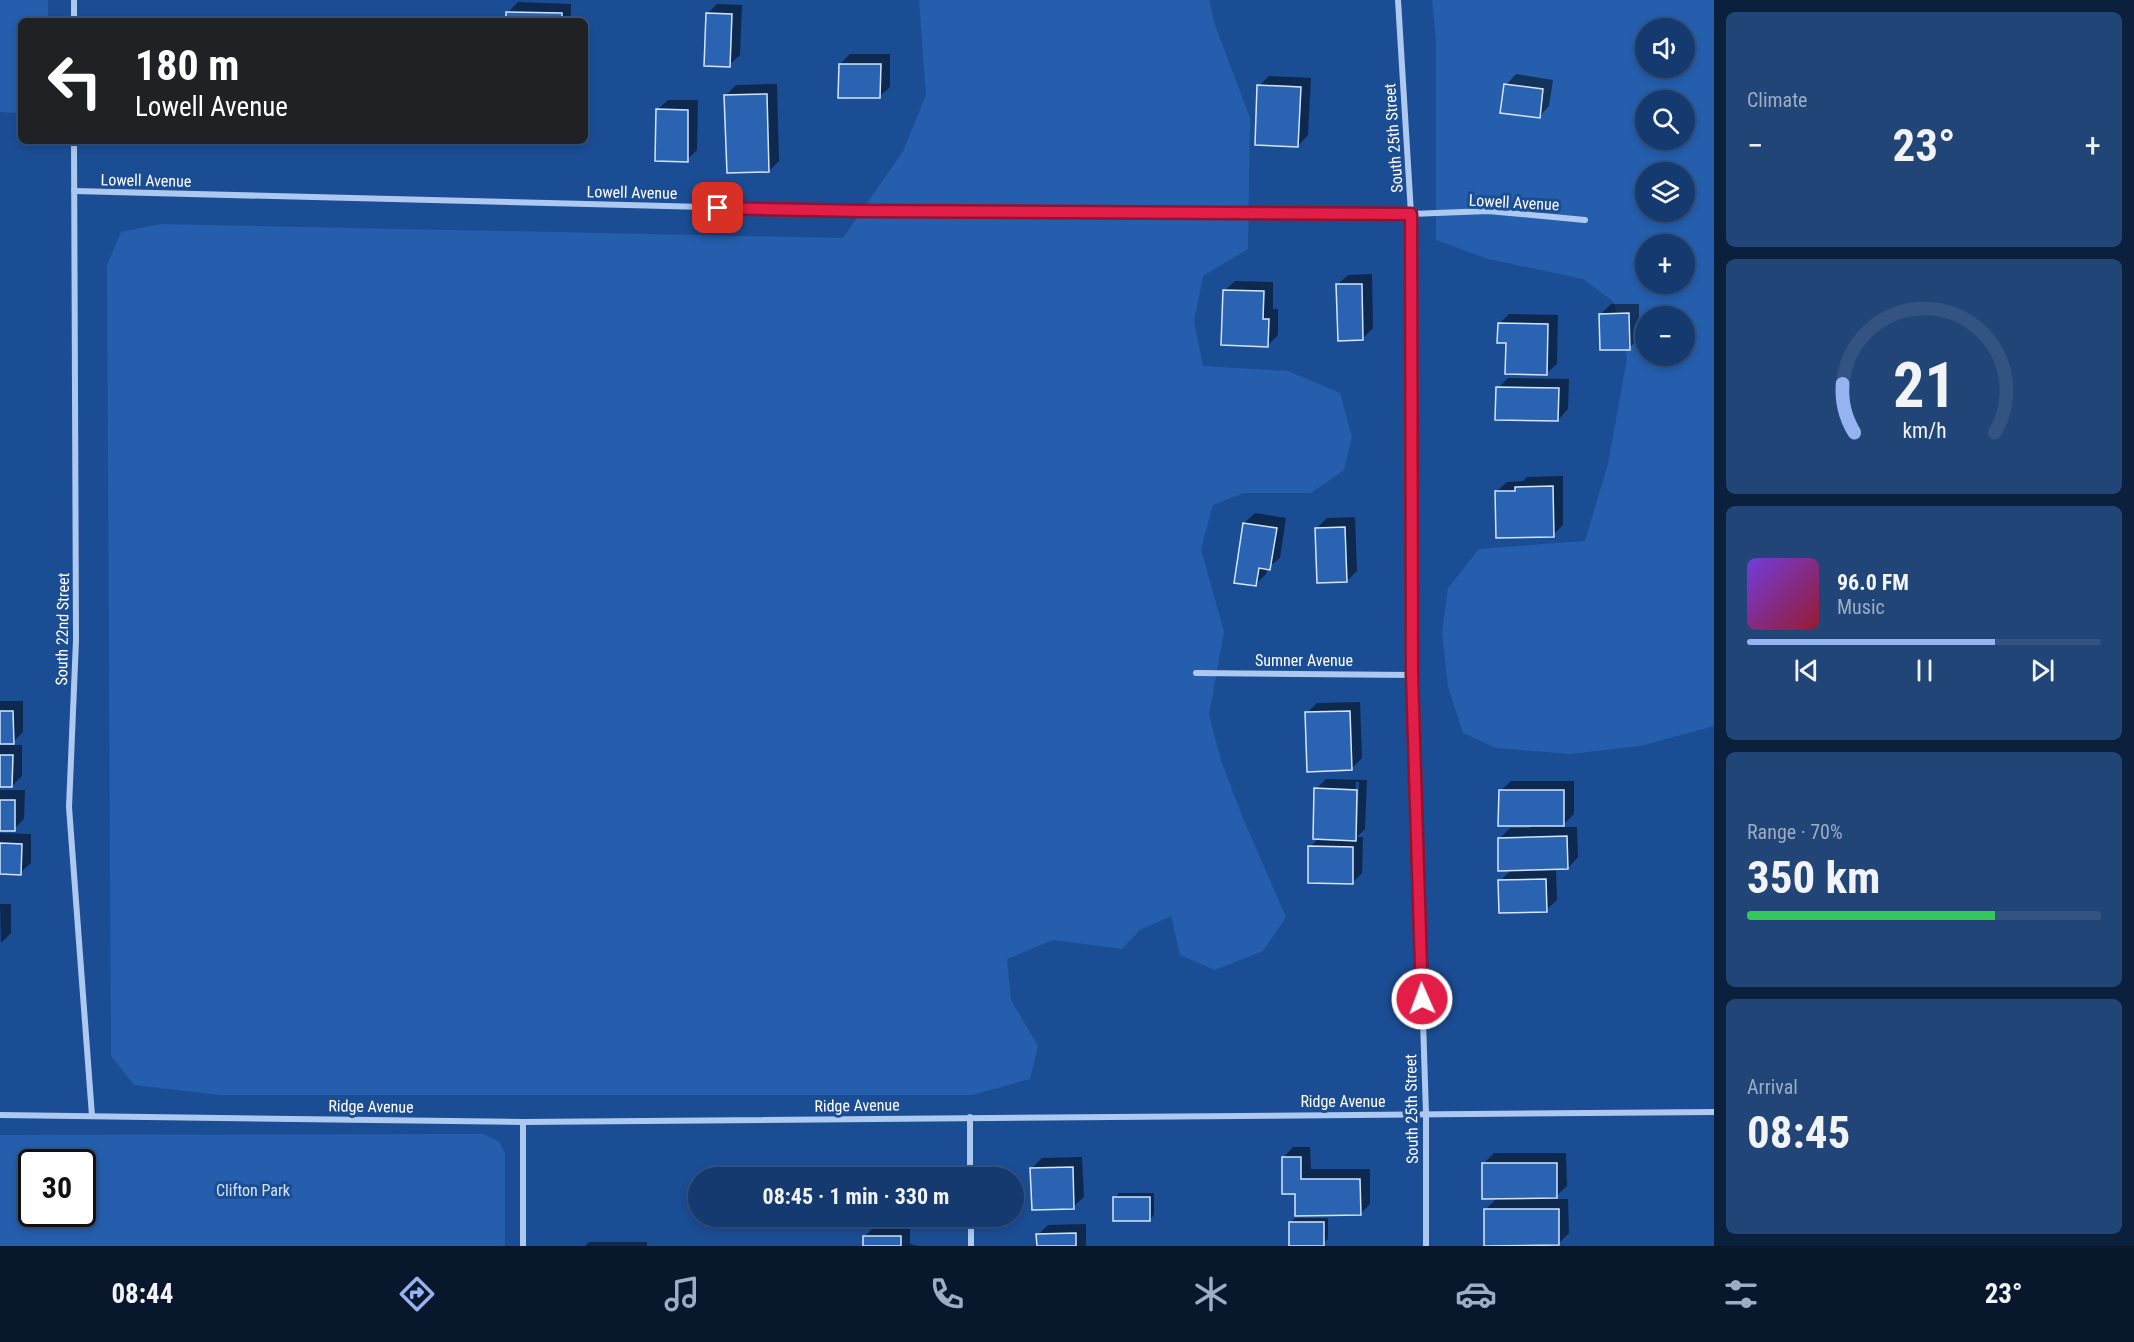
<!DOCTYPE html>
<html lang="en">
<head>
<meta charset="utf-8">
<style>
  body { margin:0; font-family:"Roboto Condensed",sans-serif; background:#214577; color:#f1f3f6; height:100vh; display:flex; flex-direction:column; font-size:22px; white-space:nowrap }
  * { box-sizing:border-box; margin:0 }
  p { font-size:20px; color:#9dadc3 }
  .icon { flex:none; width:33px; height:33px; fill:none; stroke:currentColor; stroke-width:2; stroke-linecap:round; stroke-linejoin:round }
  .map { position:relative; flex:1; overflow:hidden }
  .details { display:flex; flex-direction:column; gap:12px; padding:12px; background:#0b203d; width:420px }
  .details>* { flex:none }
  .hud { position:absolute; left:18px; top:18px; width:570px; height:126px; border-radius:9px; box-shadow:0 3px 9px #0003,0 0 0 2px #335482; background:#202124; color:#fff; overflow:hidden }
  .buttons { position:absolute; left:1635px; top:18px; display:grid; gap:12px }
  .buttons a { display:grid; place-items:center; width:60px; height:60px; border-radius:50%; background:#143a6f; box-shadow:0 3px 9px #0003,0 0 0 2px #335482; font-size:30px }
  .speed { position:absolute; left:18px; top:1149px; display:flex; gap:12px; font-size:30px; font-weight:700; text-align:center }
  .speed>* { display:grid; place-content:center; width:78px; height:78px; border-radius:50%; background:#143a6f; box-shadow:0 3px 9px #0003,0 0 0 2px #335482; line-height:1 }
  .speed .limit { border:3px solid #111; border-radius:9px; background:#fff; color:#111 }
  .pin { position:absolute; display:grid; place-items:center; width:51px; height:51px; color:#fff; margin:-26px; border-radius:12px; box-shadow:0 3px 9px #0006 }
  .me { position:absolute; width:66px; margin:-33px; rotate:358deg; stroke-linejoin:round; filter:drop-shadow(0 0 4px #0008) }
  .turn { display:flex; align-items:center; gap:21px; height:126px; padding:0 18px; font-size:27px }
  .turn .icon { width:78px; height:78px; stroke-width:2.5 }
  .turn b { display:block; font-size:42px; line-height:51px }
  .big { font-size:45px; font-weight:700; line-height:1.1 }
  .details .tile { flex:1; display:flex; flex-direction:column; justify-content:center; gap:9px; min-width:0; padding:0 21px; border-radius:9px; background:#214577 }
  .details .dial { align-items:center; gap:0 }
  .dial svg { height:156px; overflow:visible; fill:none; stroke:#335482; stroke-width:7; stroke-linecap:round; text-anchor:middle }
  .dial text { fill:#f1f3f6; stroke:none }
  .song { display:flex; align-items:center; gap:18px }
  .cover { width:72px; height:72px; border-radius:9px; background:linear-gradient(135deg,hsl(260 70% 55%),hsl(350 70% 35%)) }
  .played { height:6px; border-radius:3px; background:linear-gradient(90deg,#95b2f1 70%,#335482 70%) }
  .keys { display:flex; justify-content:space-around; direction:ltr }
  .heat { display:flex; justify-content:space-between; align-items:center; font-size:33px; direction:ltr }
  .charge { height:9px; border-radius:4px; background:linear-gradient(90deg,#34c759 70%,#335482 0) }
  .trip { position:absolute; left:688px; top:1167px; width:336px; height:60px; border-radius:30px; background:#143a6f; box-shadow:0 3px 9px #0003,0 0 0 2px #335482; font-weight:700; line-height:60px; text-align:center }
  .dock { display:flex; height:96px; justify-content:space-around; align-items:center; background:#08172c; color:#9dadc3 }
  .dock .icon { width:42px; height:42px }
  .dock .selected { color:#95b2f1 }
  .dock b { font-size:27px; color:#f1f3f6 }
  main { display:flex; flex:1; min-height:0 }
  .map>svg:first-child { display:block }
</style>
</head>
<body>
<main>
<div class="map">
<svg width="1714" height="1246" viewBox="0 0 1714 1246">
  <rect width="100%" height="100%" fill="#1b4d94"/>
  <g fill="#245ead" fill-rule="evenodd">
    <path d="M 0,0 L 48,0 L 48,21 L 21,21 L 21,113 L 0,112 Z"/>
    <path d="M 919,0 L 1209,0 L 1215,25 L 1250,118 L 1248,249 L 1203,276 L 1194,321 L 1203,366 L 1288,371 L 1340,393 L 1352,437 L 1344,470 L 1311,493 L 1244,493 L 1213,505 L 1201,549 L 1224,632 L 1209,715 L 1221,760 L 1242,816 L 1286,917 L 1263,951 L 1215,970 L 1180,955 L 1171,916 L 1140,930 L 1122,949 L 1053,940 L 1007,959 L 1011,1000 L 1038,1046 L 1030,1079 L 972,1095 L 219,1095 L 134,1085 L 111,1056 L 107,265 L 121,232 L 161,224 L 843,238 L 903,151 L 926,95 Z"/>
    <path d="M 1432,0 L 1714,0 L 1714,726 L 1640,746 L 1571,754 L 1496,748 L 1463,733 L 1448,687 L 1442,632 L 1448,588 L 1479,549 L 1585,541 L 1608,464 L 1627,358 L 1614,302 L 1583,279 L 1488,259 L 1436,240 L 1436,39 ZM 1646,28 L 1684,28 L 1684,68 L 1646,68 ZM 1646,100 L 1684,100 L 1684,140 L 1646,140 ZM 1646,172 L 1684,172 L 1684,212 L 1646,212 ZM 1646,244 L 1684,244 L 1684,284 L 1646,284 ZM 1646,316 L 1684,316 L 1684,356 L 1646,356 Z"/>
    <path d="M 483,1134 L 499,1141 L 505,1153 L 505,1246 L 0,1246 L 0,1135 ZM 32,1162 L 82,1162 L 82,1214 L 32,1214 Z"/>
  </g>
  <g fill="#0007" fill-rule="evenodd">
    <path d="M 518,2 L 571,4 L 571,21 L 508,21 L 508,12 Z"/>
    <path d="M 717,4 L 742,5 L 740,55 L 729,65 L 707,14 Z"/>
    <path d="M 850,54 L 890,54 L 890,87 L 879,97 L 840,64 Z"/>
    <path d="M 1516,74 L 1553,80 L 1549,106 L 1539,117 L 1506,85 Z"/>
    <path d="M 1269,76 L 1311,78 L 1308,135 L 1298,146 L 1259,86 Z"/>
    <path d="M 777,84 L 779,161 L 769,171 L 726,95 L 736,85 Z"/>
    <path d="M 668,100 L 698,100 L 697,150 L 687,160 L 657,110 Z"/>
    <path d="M 1372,274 L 1373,328 L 1363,338 L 1337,285 L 1348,275 Z"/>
    <path d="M 1235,281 L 1273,282 L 1273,309 L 1278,309 L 1278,335 L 1268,345 L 1224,291 Z"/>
    <path d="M 1611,304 L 1639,304 L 1639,338 L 1629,348 L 1601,314 Z"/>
    <path d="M 1509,314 L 1558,315 L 1557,364 L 1546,374 L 1508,341 L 1499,324 Z"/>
    <path d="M 1508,378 L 1569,379 L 1568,409 L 1558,420 L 1498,388 Z"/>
    <path d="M 1563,476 L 1563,525 L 1553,535 L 1496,492 L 1507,482 L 1523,481 L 1527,477 Z"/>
    <path d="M 1255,513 L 1286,518 L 1280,558 L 1267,568 L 1266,574 L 1256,584 L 1244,523 Z"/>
    <path d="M 1355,517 L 1357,571 L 1347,581 L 1317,528 L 1327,518 Z"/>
    <path d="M 0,701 L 23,701 L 23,732 L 13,742 L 0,742 Z"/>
    <path d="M 1360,702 L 1362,758 L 1351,769 L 1307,713 L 1317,703 Z"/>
    <path d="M 0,745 L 22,745 L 22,776 L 12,786 L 0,786 Z"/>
    <path d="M 1326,779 L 1367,780 L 1365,829 L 1357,837 L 1363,837 L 1362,873 L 1352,883 L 1310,847 L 1319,838 L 1316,789 ZM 1356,782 L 1359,782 L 1357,831 L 1354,831 Z"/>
    <path d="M 1511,781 L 1574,781 L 1574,814 L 1561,827 L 1577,827 L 1578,857 L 1568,868 L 1556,868 L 1557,900 L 1546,910 L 1500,881 L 1512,869 L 1500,838 L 1510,828 L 1531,828 L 1500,791 Z"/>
    <path d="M 0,790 L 25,790 L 24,819 L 14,829 L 0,829 Z"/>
    <path d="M 0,833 L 31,834 L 31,863 L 20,873 L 0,873 Z"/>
    <path d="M 0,904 L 11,904 L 11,933 L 1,943 Z"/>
    <path d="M 1293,1147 L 1310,1147 L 1311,1169 L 1370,1169 L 1370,1204 L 1360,1214 L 1297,1192 L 1283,1158 Z"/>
    <path d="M 1494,1153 L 1566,1153 L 1567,1186 L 1553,1199 L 1568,1199 L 1569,1233 L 1558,1244 L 1500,1246 L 1502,1244 L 1485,1210 L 1498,1197 L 1483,1164 Z"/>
    <path d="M 1082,1157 L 1084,1197 L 1073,1207 L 1032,1168 L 1042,1158 Z"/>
    <path d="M 852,1171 L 908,1171 L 908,1178 L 846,1178 Z"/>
    <path d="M 1119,1193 L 1154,1193 L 1154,1215 L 1150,1220 L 1115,1198 Z"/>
    <path d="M 1295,1218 L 1328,1218 L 1328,1239 L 1323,1244 L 1290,1223 Z"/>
    <path d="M 1086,1224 L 1086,1246 L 1034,1246 L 1038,1244 L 1038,1235 L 1048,1225 Z"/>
    <path d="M 910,1226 L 910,1244 L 919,1246 L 864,1246 L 864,1237 L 874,1227 Z"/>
    <path d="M 589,1242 L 647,1242 L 647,1246 L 585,1246 Z"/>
  </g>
  <g fill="#2a63b2" stroke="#d4e5fb" stroke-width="1.5">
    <path d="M 506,12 L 562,13 L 562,21 L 506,21 Z"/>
    <path d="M 706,13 L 732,14 L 730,67 L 704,66 Z"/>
    <path d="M 839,64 L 881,64 L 880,98 L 838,98 Z"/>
    <path d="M 1504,84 L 1543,89 L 1540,118 L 1500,113 Z"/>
    <path d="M 1257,85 L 1301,87 L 1298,147 L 1255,145 Z"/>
    <path d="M 767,94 L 769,172 L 727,173 L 724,95 Z"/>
    <path d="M 656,109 L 688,110 L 688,162 L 655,161 Z"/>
    <path d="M 1336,284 L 1362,284 L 1363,340 L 1338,341 Z"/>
    <path d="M 1223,290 L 1264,291 L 1263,319 L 1269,319 L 1268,347 L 1221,345 Z"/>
    <path d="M 1629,313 L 1630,350 L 1600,350 L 1599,314 Z"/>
    <path d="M 1498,323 L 1548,324 L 1547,375 L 1505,374 L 1506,343 L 1497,343 Z"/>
    <path d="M 1496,387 L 1559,388 L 1558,421 L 1495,420 Z"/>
    <path d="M 1553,486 L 1554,537 L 1496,538 L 1495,491 L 1515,491 L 1515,487 Z"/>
    <path d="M 1243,523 L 1277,528 L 1270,570 L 1259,568 L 1256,586 L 1234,583 Z"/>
    <path d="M 1345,527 L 1347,582 L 1317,583 L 1315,528 Z"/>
    <path d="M 0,711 L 13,711 L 14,744 L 0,744 Z"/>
    <path d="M 1350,711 L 1352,770 L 1307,772 L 1305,712 Z"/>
    <path d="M 0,755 L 13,755 L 12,787 L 0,787 Z"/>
    <path d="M 1314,788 L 1357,790 L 1356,841 L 1313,839 Z"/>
    <path d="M 1499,790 L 1564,790 L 1564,826 L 1498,826 Z"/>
    <rect x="0" y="800" width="15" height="31"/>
    <path d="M 1567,836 L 1568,869 L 1498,871 L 1498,838 Z"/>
    <path d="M 0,843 L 22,844 L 21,875 L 0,874 Z"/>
    <path d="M 1308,846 L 1353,847 L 1353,884 L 1308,883 Z"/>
    <path d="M 1546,879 L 1547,912 L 1499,913 L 1498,880 Z"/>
    <path d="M 1282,1157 L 1301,1157 L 1301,1179 L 1360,1179 L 1361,1215 L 1295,1216 L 1295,1194 L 1282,1194 Z"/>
    <path d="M 1482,1163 L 1557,1163 L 1557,1198 L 1482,1199 Z"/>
    <path d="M 1073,1167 L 1074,1209 L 1032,1210 L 1030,1168 Z"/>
    <rect x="1113" y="1197" width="37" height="24"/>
    <path d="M 1484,1209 L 1559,1209 L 1559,1245 L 1484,1246 Z"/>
    <path d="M 841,1216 L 899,1216 L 899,1221 L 841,1222 Z"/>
    <rect x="1289" y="1222" width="35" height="24"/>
    <path d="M 1076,1233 L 1076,1246 L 1037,1246 L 1036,1234 Z"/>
    <rect x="863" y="1236" width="38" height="10"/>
  </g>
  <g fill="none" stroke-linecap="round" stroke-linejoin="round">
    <g stroke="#adc9ef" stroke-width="6">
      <path d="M 74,0 L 74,21"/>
      <path d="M 1398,0 L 1411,214 L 1412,675 L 1426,1114 L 1426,1246"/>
      <path d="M 74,141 L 76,640 L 69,807 L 92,1116"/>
      <path d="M 74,191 L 861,211 L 1411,214 L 1488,211 L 1585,220"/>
      <path d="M 1196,673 L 1412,675"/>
      <path d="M 0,1115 L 523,1122 L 1714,1112"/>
      <path d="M 970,1117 L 970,1178"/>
      <path d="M 523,1122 L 523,1246"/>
      <path d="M 971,1216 L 971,1246"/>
    </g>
  </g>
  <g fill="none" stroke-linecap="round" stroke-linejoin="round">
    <defs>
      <path id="route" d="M 718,208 L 861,211 L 1411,214 L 1412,675 L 1422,999"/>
    </defs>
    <use href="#route" stroke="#92132f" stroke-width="15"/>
    <use href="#route" stroke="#e11d48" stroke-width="10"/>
  </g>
  <g text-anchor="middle" stroke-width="6" stroke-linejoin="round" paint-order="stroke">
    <g font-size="16" fill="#fff" stroke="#1b4d94">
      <text transform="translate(1393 138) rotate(-94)" y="6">South 25th Street</text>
      <text transform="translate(146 180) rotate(1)" y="6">Lowell Avenue</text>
      <text transform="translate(632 192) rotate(1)" y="6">Lowell Avenue</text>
      <text transform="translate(1514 202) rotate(3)" y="6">Lowell Avenue</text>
      <text transform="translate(62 629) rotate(-89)" y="6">South 22nd Street</text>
      <text x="1304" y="666">Sumner Avenue</text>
      <text x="1343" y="1107">Ridge Avenue</text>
      <text transform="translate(857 1105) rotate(-1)" y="6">Ridge Avenue</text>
      <text transform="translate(371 1106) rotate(1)" y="6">Ridge Avenue</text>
      <text transform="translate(1411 1109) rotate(-91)" y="6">South 25th Street</text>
    </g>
    <g font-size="16" fill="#d4e5fb" stroke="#1b4d94">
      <text x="253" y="1196">Clifton Park</text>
    </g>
  </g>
</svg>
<div class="buttons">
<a><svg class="icon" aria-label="sound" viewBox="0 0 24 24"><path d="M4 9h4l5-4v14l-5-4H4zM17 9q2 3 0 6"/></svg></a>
<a><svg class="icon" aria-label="search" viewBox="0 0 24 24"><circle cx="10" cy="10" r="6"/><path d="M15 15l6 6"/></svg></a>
<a><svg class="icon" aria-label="layers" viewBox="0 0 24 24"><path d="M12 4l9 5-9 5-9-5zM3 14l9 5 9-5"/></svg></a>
<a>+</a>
<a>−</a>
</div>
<div class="speed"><div class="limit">30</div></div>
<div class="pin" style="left:718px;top:208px;background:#d93025"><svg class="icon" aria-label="arrive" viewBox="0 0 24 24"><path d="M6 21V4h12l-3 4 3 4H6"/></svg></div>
<svg class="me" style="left:1422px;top:999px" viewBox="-20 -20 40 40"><circle r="17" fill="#e11d48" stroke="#fff" stroke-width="3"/><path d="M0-11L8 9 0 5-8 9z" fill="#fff"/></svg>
<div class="trip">08:45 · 1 min · 330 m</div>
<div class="hud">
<div class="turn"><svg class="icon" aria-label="left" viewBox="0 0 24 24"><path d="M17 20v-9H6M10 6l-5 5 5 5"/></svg><div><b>180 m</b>Lowell Avenue</div></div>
</div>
</div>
<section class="details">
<div class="tile"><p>Climate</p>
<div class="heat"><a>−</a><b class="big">23°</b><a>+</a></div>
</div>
<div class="tile dial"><svg viewBox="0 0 100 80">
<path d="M14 69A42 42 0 1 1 86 69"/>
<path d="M14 69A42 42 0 0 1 8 44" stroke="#95b2f1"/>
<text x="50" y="56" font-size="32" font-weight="700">21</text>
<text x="50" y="72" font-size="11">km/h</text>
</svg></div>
<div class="tile">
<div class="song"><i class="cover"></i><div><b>96.0 FM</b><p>Music</p></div></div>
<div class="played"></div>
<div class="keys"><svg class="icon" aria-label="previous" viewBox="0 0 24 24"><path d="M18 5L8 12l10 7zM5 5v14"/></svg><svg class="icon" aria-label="pause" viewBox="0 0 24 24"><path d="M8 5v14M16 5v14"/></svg><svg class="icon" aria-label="next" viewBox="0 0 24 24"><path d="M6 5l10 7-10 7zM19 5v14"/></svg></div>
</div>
<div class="tile"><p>Range · 70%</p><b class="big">350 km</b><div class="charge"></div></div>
<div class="tile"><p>Arrival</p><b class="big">08:45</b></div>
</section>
</main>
<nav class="dock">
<b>08:44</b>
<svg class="icon selected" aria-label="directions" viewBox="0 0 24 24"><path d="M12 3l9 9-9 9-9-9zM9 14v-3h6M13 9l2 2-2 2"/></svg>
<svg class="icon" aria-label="music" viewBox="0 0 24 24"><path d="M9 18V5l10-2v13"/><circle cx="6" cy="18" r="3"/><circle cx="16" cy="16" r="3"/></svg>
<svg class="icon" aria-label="phone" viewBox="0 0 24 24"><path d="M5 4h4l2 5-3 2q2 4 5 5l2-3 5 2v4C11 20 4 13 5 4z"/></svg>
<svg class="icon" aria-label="climate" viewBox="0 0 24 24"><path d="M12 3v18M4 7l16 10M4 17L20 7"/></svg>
<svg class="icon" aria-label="car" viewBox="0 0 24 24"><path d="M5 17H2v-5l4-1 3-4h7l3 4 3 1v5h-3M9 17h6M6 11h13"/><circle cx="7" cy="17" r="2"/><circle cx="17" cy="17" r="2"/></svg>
<svg class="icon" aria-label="filters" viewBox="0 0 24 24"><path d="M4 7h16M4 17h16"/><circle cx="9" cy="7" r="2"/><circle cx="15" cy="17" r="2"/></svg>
<b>23°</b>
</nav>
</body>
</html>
